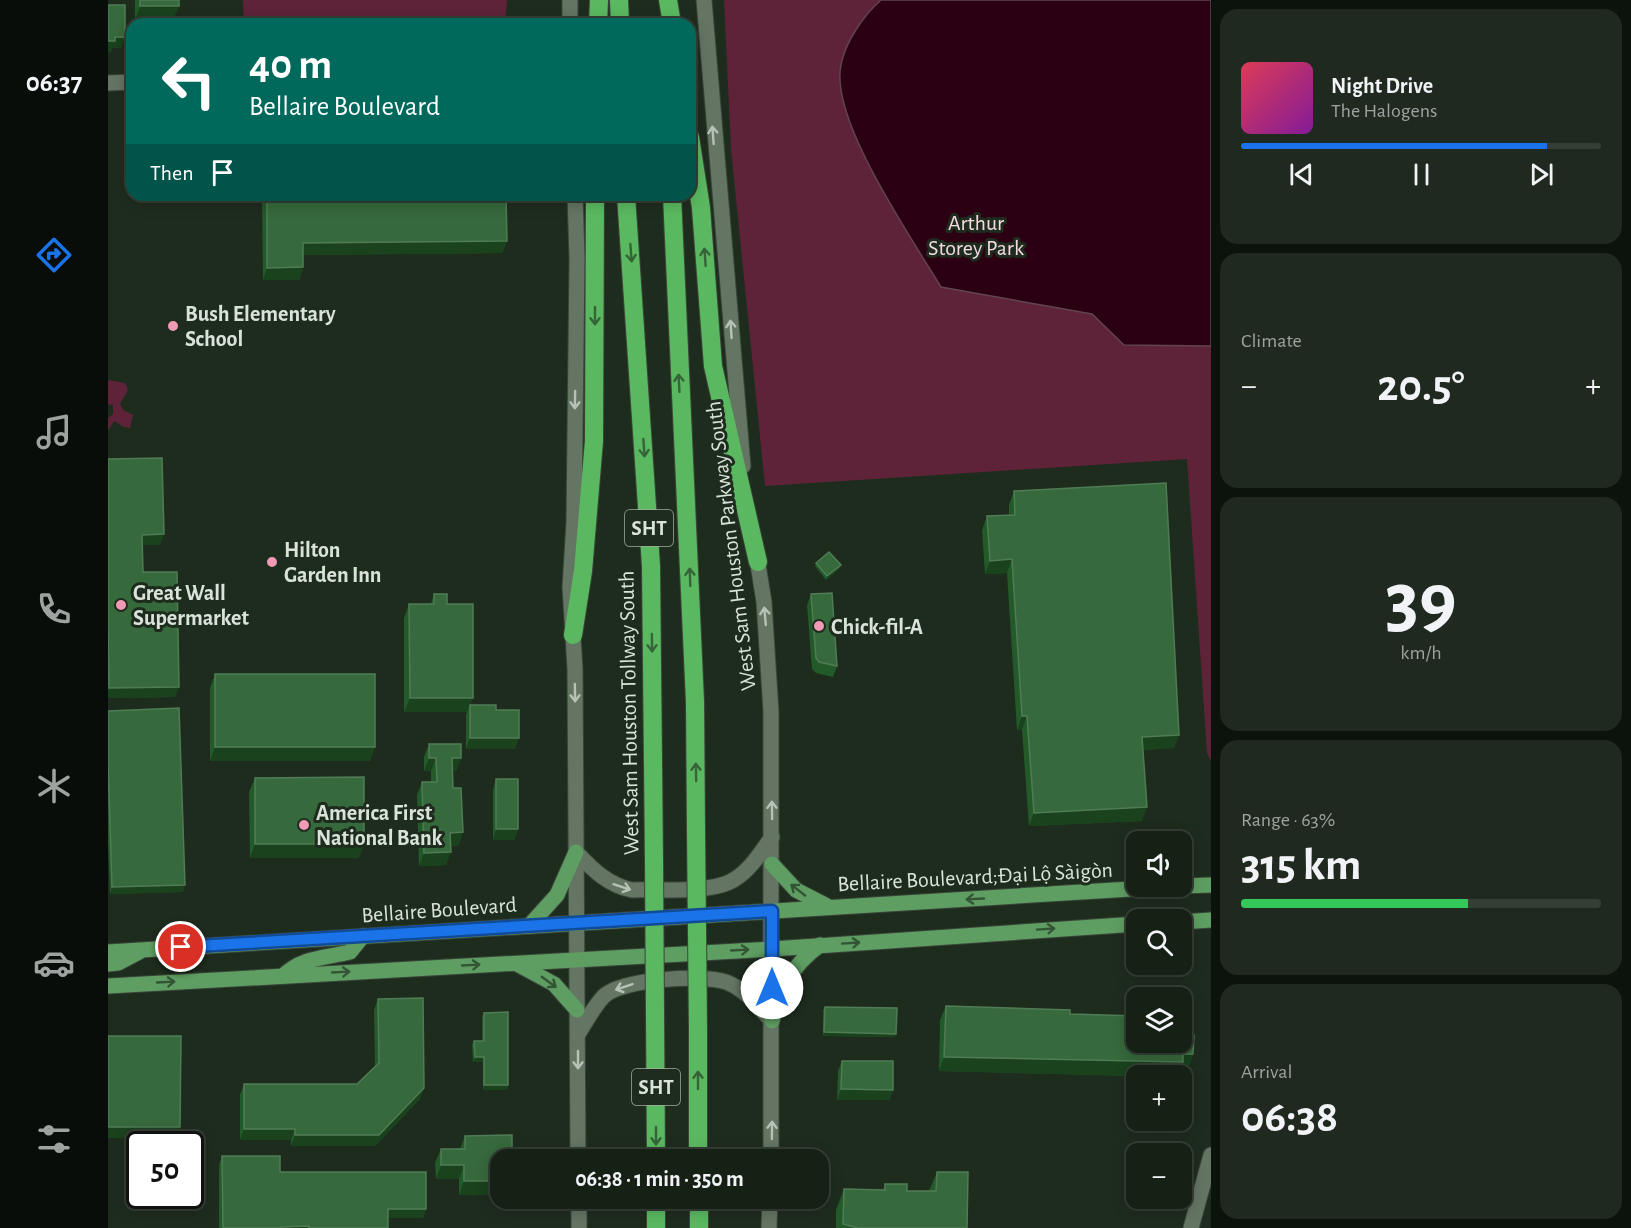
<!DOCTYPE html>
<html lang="en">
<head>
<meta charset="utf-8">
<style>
  body { margin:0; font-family:"Alegreya Sans",sans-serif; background:#1f291f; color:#f1f3f6; height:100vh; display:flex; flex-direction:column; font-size:22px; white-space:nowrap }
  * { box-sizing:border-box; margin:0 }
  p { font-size:20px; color:#9ea3a1 }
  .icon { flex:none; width:33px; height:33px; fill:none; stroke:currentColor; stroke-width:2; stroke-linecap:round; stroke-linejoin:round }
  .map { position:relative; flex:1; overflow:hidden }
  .side { display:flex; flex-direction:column; gap:9px; padding:9px; background:#0c120c; width:420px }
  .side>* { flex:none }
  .guide { position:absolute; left:18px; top:18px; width:570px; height:183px; border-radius:18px; box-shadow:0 3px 15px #0003,0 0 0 2px #353e35; background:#00695c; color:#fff; overflow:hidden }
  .fabs { position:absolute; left:1018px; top:831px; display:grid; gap:12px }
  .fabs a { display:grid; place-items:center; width:66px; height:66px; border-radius:12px; background:#162116; box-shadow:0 3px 15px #0003,0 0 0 2px #353e35; font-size:30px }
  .speed { position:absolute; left:18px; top:1131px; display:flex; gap:12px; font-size:30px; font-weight:700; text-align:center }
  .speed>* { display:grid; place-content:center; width:78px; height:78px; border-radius:50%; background:#162116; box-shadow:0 3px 15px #0003,0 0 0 2px #353e35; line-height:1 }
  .speed .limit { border:3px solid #111; border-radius:9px; background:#fff; color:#111 }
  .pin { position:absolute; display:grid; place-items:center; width:51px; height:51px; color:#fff; margin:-26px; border:3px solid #fff; border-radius:50%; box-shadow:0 2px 6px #0007 }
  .me { position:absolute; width:66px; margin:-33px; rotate:0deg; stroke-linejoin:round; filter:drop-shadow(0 0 4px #0008) }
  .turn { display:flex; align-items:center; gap:21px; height:126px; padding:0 24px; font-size:27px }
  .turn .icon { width:78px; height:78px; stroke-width:2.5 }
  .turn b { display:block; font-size:42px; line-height:51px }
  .then { display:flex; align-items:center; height:57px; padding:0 24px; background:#0003; gap:12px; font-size:22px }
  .big { font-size:45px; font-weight:700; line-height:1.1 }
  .side .tile { flex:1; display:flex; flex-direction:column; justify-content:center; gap:9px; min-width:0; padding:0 21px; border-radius:18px; background:#1f291f }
  .side .dial { align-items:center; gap:0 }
  .dial b { font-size:78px; line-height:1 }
  .song { display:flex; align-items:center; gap:18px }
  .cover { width:72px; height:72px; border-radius:9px; background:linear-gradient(135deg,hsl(350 70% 55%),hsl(290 70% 35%)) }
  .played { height:6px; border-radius:3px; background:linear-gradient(90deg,#1a73e8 85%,#353e35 85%) }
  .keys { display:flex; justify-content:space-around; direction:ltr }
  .heat { display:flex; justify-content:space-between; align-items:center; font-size:33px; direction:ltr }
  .charge { height:9px; border-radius:4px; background:linear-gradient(90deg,#34c759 63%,#353e35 0) }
  .trip { position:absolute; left:382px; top:1149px; width:339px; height:60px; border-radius:18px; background:#162116; box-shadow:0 3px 15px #0003,0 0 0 2px #353e35; font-weight:700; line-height:60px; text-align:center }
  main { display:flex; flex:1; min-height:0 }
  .tabs { display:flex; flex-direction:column; width:108px; justify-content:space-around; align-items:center; background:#090d09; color:#9ea3a1 }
  .tabs .icon { width:42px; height:42px }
  .tabs .current { color:#1a73e8 }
  .tabs b { font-size:27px; color:#f1f3f6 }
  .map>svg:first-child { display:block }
</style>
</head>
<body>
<main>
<nav class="tabs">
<b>06:37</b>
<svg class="icon current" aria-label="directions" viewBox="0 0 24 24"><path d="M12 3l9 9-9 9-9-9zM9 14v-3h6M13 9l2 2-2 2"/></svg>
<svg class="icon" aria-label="music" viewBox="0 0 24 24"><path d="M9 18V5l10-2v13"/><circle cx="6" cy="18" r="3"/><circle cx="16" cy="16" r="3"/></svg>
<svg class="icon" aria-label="phone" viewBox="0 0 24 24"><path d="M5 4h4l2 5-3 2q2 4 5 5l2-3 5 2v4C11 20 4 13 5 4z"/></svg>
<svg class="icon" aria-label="climate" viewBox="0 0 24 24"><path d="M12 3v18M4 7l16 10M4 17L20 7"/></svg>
<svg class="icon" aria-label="car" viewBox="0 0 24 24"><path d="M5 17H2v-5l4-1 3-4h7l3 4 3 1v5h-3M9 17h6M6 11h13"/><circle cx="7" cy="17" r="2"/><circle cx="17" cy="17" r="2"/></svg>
<svg class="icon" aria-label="filters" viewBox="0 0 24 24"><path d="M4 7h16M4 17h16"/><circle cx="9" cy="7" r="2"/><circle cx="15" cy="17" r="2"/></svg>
</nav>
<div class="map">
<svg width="1103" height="1228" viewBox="0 0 1103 1228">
  <rect width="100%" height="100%" fill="#1e2c1e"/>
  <g fill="#5f2339">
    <path d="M 135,0 L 399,0 L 397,24 L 136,24 Z"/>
    <path d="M 616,0 L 1103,0 L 1103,761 L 1099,753 L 1079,459 L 657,486 L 623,149 Z"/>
    <path d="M 0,380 L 17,383 L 20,390 L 12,404 L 15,410 L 25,415 L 22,428 L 16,427 L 6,421 L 0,430 L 0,418 L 5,414 L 5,405 L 0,404 Z"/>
  </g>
  <path fill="#2b0012" stroke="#60444e" stroke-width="1.5" d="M 773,0 L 1103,0 L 1103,346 L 1016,345 L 984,314 L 833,287 C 805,240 721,119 733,65 C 737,42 756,15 773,0 Z"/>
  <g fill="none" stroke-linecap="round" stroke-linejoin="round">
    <defs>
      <g id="secondary">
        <path d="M 462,0 L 462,24"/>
        <path d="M 596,0 L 635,466"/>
        <path d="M 0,83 L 24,82"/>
        <path d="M 467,195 L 469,258 L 466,522 L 462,587 L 467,669 L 470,1160"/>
        <path d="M 648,552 L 656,602 L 663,712 L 663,1160"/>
        <path d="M 468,852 C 485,870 500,885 524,890 C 551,889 605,894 627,879 C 643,869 653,852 664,837"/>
        <path d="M 470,1034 C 478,1022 486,1006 496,996 C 514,979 595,974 618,982 C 636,988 651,1008 664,1021"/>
        <path d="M 471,1198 L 471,1228"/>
        <path d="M 661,1228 L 662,1198"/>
        <path d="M 1083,1228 L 1103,1155"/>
      </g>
      <g id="primary">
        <path d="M 664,864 L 688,890 L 719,906"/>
        <path d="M 1074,886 L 1103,885"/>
        <path d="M 1074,922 L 1103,920"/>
        <path d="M 421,926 L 449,895 L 468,852"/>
        <path d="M 0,952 L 1072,886"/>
        <path d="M 0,964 L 10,963 L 31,952"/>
        <path d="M 409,964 L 446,984 L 469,1010"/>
        <path d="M 175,976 C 194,957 217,958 242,952 L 255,936"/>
        <path d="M 0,986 L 664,949 L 1029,924"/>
        <path d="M 664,1021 C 673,988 683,966 712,945"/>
      </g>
      <g id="highway">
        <path d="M 511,0 L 512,24"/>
        <path d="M 560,0 L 564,24"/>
        <path d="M 490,24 L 491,0"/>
        <path d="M 582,137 L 593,208 L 605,366 L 650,562"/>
        <path d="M 518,195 L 543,566 L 546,861"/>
        <path d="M 564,195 L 587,702 L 588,831"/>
        <path d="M 465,635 L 475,571 L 486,441 L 487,195"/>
        <path d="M 547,1014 L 548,1160"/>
        <path d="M 590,1029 L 590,1160"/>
        <path d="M 548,1198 L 548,1228"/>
        <path d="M 591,1198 L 591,1228"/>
      </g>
    </defs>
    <use href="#secondary" stroke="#3a463a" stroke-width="17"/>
    <use href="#primary" stroke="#3a463a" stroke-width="17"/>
    <use href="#highway" stroke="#3a463a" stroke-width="20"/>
    <use href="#secondary" stroke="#647564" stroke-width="15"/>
    <use href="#primary" stroke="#5e9e62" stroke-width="15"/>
    <use href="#highway" stroke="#5ab960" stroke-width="18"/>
    <defs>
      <g id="highway-bridge">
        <path d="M 588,831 L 590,1029"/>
        <path d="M 546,861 L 547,1014"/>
      </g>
    </defs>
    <use href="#highway-bridge" stroke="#3a463a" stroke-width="20" stroke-linecap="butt"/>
    <use href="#highway-bridge" stroke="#5ab960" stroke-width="18"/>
  </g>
  <g fill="#235a29">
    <path d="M 27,0 L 71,0 L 65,20 L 27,20 Z"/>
    <path d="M 154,195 L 398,195 L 399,241 L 394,253 L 195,255 L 195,267 L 191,280 L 155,280 Z"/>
    <path d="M 0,459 L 52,545 L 35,545 L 35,572 L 67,697 L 0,698 Z"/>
    <path d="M 906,491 L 1066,748 L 1035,750 L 1034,821 L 921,826 L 914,730 L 909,730 L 899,573 L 877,574 L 874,530 L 879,516 L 901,515 L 901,505 Z"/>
    <path d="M 708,563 L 733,565 L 731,569 L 718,580 L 707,566 Z"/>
    <path d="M 326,594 L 339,604 L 362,705 L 388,710 L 407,749 L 358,749 L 358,715 L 359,712 L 296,712 L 296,618 L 301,604 L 323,604 Z"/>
    <path d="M 703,594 L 729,666 L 725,677 L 708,673 L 704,669 L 699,605 Z"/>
    <path d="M 107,674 L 262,761 L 102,761 L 102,688 Z"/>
    <path d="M 0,711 L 75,892 L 2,894 L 0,844 Z"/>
    <path d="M 321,744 L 353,758 L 348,771 L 344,771 L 345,788 L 355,832 L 350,846 L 343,846 L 338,865 L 311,866 L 309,795 L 314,782 L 323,782 L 323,771 L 316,771 L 316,757 Z"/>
    <path d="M 147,778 L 251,858 L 142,858 L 141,792 Z"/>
    <path d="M 388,779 L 410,829 L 406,840 L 385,840 L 385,790 Z"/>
    <path d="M 270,999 L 312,1099 L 267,1146 L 183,1146 L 183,1140 L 132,1140 L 132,1095 L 136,1084 L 249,1084 L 267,1067 L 266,1010 Z"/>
    <path d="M 838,1006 L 962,1014 L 1075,1035 L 1085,1054 L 1080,1068 L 1072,1068 L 1070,1076 L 1029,1076 L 831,1071 L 832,1020 Z"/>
    <path d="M 717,1007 L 787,1037 L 715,1036 L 715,1010 Z"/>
    <path d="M 376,1013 L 400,1085 L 399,1090 L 375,1090 L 375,1062 L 365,1062 L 364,1045 L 366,1041 L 374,1041 L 374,1017 Z"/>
    <path d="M 734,1061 L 785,1090 L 781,1100 L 729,1100 L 730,1071 Z"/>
    <path d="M 357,1136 L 393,1160 L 393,1195 L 351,1195 L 351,1179 L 328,1179 L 327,1163 L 333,1149 L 352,1149 Z"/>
    <path d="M 114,1156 L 172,1172 L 318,1209 L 315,1218 L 280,1218 L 280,1228 L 111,1228 L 111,1165 Z"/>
    <path d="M 829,1172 L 859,1228 L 728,1228 L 728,1210 L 736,1189 L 775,1190 L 777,1184 L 799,1191 L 821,1191 Z"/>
  </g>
  <g fill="#19421d">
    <path d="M 32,6 L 71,6 L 65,20 L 27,20 Z"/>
    <path d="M 7,37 L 17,37 L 13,48 L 4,48 L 3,52 L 0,52 L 0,41 Z"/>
    <path d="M 399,241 L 394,253 L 191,255 L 195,243 Z"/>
    <path d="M 195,267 L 191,280 L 155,280 L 159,268 Z"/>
    <path d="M 56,534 L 52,545 L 31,545 L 34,535 Z"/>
    <path d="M 904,559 L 899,573 L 877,574 L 882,561 Z"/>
    <path d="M 733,565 L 731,569 L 718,580 L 719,576 Z"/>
    <path d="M 71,687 L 67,697 L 0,698 L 0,692 L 1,688 Z"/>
    <path d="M 302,698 L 365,698 L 359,712 L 296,712 Z"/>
    <path d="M 914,716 L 919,716 L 914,730 L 909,730 Z"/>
    <path d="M 1071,735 L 1066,748 L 1029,751 L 1034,737 Z"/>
    <path d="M 362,738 L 411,738 L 407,749 L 358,749 Z"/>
    <path d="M 107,747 L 267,747 L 262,761 L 102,761 Z"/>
    <path d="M 321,758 L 328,758 L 323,771 L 316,771 Z"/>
    <path d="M 344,758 L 353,758 L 348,771 L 339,771 Z"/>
    <path d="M 1039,807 L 1034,821 L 921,826 L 926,813 Z"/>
    <path d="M 388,829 L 410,829 L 406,840 L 385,840 Z"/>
    <path d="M 355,832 L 350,846 L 337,846 L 342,833 Z"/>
    <path d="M 147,844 L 256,844 L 251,858 L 142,858 Z"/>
    <path d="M 343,852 L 338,865 L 311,866 L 316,853 Z"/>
    <path d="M 77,885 L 75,892 L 2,894 L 4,887 Z"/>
    <path d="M 716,1032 L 788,1034 L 787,1037 L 715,1036 Z"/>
    <path d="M 1085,1054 L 1080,1068 L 1072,1068 L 1070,1076 L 1029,1076 L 831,1071 L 836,1057 Z"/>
    <path d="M 367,1057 L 376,1057 L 375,1062 L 365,1062 Z"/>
    <path d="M 376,1085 L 400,1085 L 399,1090 L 375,1090 Z"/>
    <path d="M 316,1088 L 312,1099 L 267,1146 L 183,1146 L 187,1135 Z"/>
    <path d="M 733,1089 L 785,1090 L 781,1100 L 729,1100 Z"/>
    <path d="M 0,1127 L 72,1127 L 68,1138 L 0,1138 Z"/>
    <path d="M 136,1129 L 187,1129 L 183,1140 L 132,1140 Z"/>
    <path d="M 333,1165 L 356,1165 L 351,1179 L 328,1179 Z"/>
    <path d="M 356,1181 L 393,1181 L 393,1195 L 351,1195 Z"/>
    <path d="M 280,1209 L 318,1209 L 315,1218 L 277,1218 Z"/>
    <path d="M 201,1226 L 200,1228 L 172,1228 L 173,1227 Z"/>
  </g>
  <g fill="#36693c" stroke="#507c55" stroke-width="1.5">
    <rect x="32" y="0" width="39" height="6"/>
    <path d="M 0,5 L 17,5 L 17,37 L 7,37 L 7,41 L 0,41 Z"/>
    <path d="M 159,195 L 398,195 L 399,241 L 195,243 L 195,267 L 159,268 Z"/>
    <path d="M 54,458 L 56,534 L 34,535 L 35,572 L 69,572 L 71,687 L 1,688 L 0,627 L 0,459 Z"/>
    <path d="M 1058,483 L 1071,735 L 1034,737 L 1039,807 L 926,813 L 919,716 L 914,716 L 904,559 L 882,561 L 879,516 L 907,515 L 906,491 Z"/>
    <path d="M 721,552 L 733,565 L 719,576 L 708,563 Z"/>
    <path d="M 724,593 L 729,666 L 711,662 L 708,658 L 703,594 Z"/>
    <path d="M 326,594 L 339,594 L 339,604 L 365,604 L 365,698 L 302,698 L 301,604 L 326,604 Z"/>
    <rect x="107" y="674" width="160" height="73"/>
    <path d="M 362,705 L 388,705 L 388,710 L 411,710 L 411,738 L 362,738 Z"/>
    <path d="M 71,708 L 77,885 L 4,887 L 0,762 L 0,711 Z"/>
    <path d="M 321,744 L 353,744 L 353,758 L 344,758 L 345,788 L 353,788 L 355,832 L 342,833 L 343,852 L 316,853 L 314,782 L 329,782 L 328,758 L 321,758 Z"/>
    <path d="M 256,777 L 256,844 L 147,844 L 147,778 Z"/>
    <rect x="388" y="779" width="22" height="50"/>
    <path d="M 315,998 L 316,1088 L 271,1135 L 187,1135 L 187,1129 L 136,1129 L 136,1084 L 249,1084 L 271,1063 L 270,999 Z"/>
    <path d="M 838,1006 L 962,1010 L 962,1014 L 1029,1016 L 1029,1042 L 1074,1042 L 1074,1017 L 1075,1017 L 1075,1035 L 1086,1035 L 1085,1054 L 1075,1054 L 1075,1062 L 836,1057 Z"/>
    <path d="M 717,1007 L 789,1008 L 788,1034 L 716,1032 Z"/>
    <path d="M 400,1012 L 400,1085 L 376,1085 L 376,1057 L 367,1057 L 366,1041 L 376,1041 L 376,1013 Z"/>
    <path d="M 0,1036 L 73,1036 L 72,1127 L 0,1127 Z"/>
    <path d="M 734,1061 L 785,1061 L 785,1090 L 733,1089 Z"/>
    <path d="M 404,1135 L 404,1160 L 393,1160 L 393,1181 L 356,1181 L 356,1165 L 333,1165 L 333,1149 L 357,1149 L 357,1136 Z"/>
    <path d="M 114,1156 L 172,1156 L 172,1172 L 318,1172 L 318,1209 L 280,1209 L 280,1228 L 201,1228 L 201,1226 L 173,1227 L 173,1228 L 115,1228 Z"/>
    <path d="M 829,1172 L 860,1172 L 859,1228 L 750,1228 L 735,1224 L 736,1189 L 777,1190 L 777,1184 L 799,1184 L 799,1191 L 828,1191 Z"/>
  </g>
  <defs><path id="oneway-shaft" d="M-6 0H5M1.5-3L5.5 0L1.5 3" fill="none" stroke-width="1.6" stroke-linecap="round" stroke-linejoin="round" transform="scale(1.5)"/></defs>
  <g stroke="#b7c2b6">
    <use href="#oneway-shaft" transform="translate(605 135) rotate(-94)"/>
    <use href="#oneway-shaft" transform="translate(623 329) rotate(-94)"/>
    <use href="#oneway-shaft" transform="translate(467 400) rotate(91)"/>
    <use href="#oneway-shaft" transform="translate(657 616) rotate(-95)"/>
    <use href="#oneway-shaft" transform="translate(467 693) rotate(89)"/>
    <use href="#oneway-shaft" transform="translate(664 810) rotate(-91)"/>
    <use href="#oneway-shaft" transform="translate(514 887) rotate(18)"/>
    <use href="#oneway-shaft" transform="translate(516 987) rotate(161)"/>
    <use href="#oneway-shaft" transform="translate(470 1060) rotate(90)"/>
    <use href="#oneway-shaft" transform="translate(664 1130) rotate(-89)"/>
  </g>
  <g stroke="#366438">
    <use href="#oneway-shaft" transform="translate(523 253) rotate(86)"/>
    <use href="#oneway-shaft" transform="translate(597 257) rotate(-94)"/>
    <use href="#oneway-shaft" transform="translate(487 316) rotate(90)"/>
    <use href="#oneway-shaft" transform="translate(571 383) rotate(-93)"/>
    <use href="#oneway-shaft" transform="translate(536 448) rotate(86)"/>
    <use href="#oneway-shaft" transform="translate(582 577) rotate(-92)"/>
    <use href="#oneway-shaft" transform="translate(544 643) rotate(89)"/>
    <use href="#oneway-shaft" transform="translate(588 772) rotate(-91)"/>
    <use href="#oneway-shaft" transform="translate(590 1080) rotate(-90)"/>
    <use href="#oneway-shaft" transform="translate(548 1136) rotate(90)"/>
  </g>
  <g stroke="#345436">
    <use href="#oneway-shaft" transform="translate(690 890) rotate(-142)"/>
    <use href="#oneway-shaft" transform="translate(867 899) rotate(177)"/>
    <use href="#oneway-shaft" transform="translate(938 929) rotate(-4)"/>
    <use href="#oneway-shaft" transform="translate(743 943) rotate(-4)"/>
    <use href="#oneway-shaft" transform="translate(632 950) rotate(-3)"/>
    <use href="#oneway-shaft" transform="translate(363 965) rotate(-3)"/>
    <use href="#oneway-shaft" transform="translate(233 972) rotate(-3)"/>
    <use href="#oneway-shaft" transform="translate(58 982) rotate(-3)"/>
    <use href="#oneway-shaft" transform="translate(441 982) rotate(36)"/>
  </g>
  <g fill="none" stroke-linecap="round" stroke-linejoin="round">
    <defs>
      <path id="route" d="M 73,947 L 664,911 L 664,988"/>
    </defs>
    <use href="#route" stroke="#114b97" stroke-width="15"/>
    <use href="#route" stroke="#1a73e8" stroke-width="10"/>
  </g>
  <g fill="#f09ab5" stroke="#1e2c1e" stroke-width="2">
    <circle cx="65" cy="326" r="6"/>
    <circle cx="164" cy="562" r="6"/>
    <circle cx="13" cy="605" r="6"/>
    <circle cx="711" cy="626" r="6"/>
    <circle cx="196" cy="825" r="6"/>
  </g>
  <g text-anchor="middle" stroke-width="6" stroke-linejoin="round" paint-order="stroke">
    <g fill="#1e2c1e" stroke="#a2aca1" stroke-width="1.5">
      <rect x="517" y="510" width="48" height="36" rx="4.5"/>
      <rect x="524" y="1069" width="48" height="36" rx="4.5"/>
    </g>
    <g font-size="21" font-weight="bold" fill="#dae3d9">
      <text x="541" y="535">SHT</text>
      <text x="548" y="1094">SHT</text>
    </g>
    <g font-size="22" fill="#f5dae1" stroke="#1e2c1e">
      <text x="868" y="230">Arthur<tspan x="868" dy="25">Storey Park</tspan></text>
    </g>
    <g font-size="22" font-weight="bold" fill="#dae3d9" stroke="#1e2c1e" text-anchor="start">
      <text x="77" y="321">Bush Elementary<tspan x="77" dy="25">School</tspan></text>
      <text x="176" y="557">Hilton<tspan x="176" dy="25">Garden Inn</tspan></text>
      <text x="25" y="600">Great Wall<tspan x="25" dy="25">Supermarket</tspan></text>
      <text x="723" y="634">Chick-fil-A</text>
      <text x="208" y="820">America First<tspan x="208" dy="25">National Bank</tspan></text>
    </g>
    <g font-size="22" fill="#dae3d9" stroke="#1e2c1e">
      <text transform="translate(622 546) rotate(-97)" y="8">West Sam Houston Parkway South</text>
      <text transform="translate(520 713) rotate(-91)" y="8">West Sam Houston Tollway South</text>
      <text transform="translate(867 876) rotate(-3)" y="8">Bellaire Boulevard;Đại Lộ Sàigòn</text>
      <text transform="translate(331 909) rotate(-4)" y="8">Bellaire Boulevard</text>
    </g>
  </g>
</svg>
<div class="fabs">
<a><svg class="icon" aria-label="sound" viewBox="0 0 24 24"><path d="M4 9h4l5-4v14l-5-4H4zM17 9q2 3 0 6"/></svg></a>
<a><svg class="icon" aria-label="search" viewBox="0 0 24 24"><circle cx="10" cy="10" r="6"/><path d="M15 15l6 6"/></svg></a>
<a><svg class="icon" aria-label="layers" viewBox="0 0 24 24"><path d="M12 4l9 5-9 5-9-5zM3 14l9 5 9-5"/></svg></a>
<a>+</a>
<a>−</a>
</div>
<div class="speed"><div class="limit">50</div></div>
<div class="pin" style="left:73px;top:947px;background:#d93025"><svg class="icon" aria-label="arrive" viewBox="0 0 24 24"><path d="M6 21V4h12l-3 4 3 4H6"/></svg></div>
<svg class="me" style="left:664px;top:988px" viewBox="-20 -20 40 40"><circle r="19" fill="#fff"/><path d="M0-13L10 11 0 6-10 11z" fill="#1a73e8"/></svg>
<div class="trip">06:38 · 1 min · 350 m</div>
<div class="guide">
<div class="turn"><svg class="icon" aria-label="left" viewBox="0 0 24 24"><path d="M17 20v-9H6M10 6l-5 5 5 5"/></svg><div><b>40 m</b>Bellaire Boulevard</div></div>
<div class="then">Then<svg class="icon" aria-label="arrive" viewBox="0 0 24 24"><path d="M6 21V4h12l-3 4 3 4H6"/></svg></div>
</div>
</div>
<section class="side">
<div class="tile">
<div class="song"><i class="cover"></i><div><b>Night Drive</b><p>The Halogens</p></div></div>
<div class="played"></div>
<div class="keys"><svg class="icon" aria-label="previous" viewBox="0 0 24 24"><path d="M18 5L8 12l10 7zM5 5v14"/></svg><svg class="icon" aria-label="pause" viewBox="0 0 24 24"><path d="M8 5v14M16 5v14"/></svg><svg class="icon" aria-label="next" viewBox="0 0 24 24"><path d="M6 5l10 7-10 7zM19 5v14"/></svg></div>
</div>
<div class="tile"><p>Climate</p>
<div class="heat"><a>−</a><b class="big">20.5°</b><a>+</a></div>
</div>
<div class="tile dial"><b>39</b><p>km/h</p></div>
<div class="tile"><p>Range · 63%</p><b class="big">315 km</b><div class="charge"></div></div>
<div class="tile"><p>Arrival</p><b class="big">06:38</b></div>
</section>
</main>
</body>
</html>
